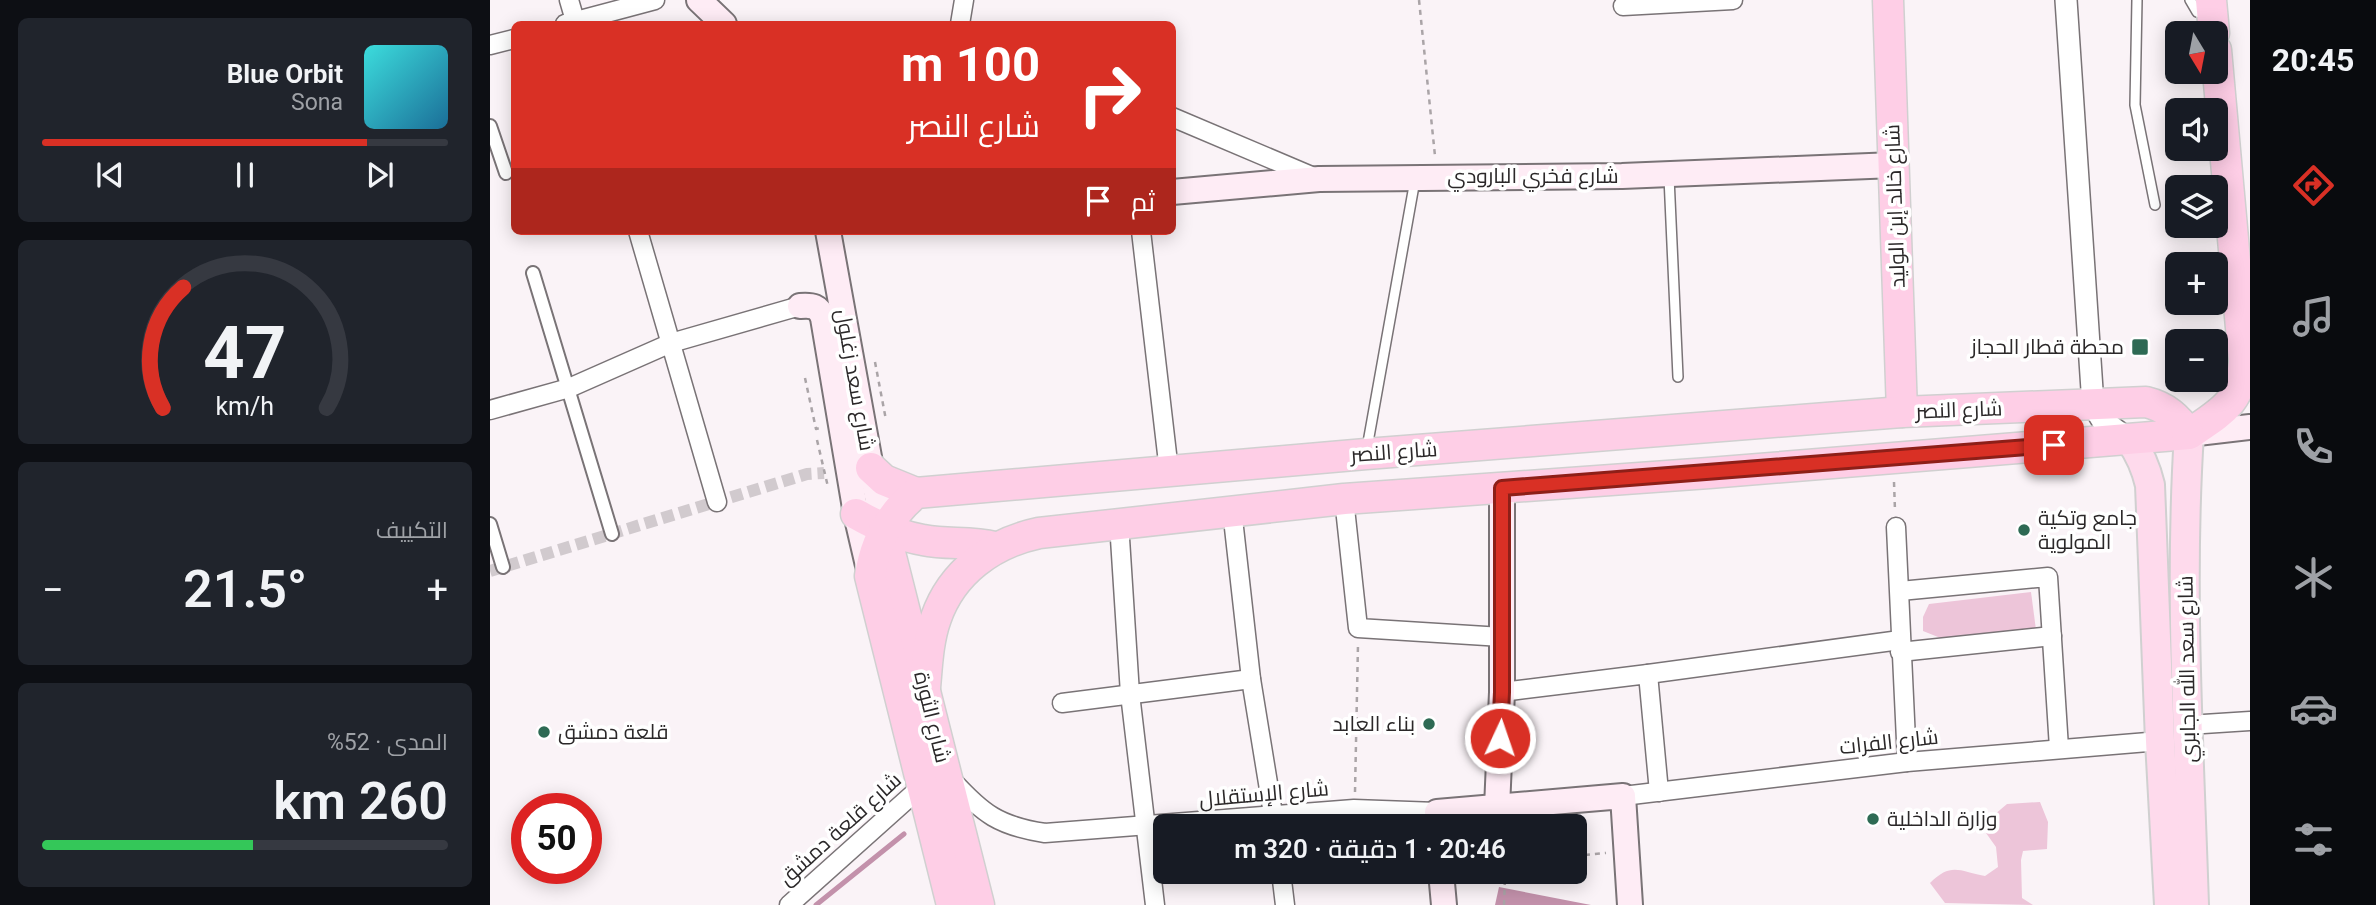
<!DOCTYPE html>
<html lang="ar">
<head>
<meta charset="utf-8">
<style>
  body { margin:0; font-family:Roboto,Cairo,sans-serif; background:#20242c; color:#f1f3f6; direction:rtl; height:100vh; display:flex; flex-direction:column; font-size:26px; white-space:nowrap }
  * { box-sizing:border-box; margin:0 }
  p { font-size:23px; color:#9ea1a6 }
  .icon { flex:none; width:38px; height:38px; fill:none; stroke:currentColor; stroke-width:2; stroke-linecap:round; stroke-linejoin:round }
  .map { position:relative; flex:1; overflow:hidden; direction:ltr }
  .sheet { display:flex; flex-direction:column; gap:18px; padding:18px; background:#0d0f14; width:490px }
  .sheet>* { flex:none }
  .top-card { position:absolute; left:21px; top:21px; width:665px; height:214px; border-radius:10px; box-shadow:0 4px 18px #0003; direction:rtl; background:#d93025; color:#fff; overflow:hidden }
  .needle { width:46px; rotate:170deg }
  .fabs { position:absolute; left:1675px; top:21px; display:grid; gap:14px }
  .fabs a { display:grid; place-items:center; width:63px; height:63px; border-radius:10px; background:#171b24; box-shadow:0 4px 18px #0003; font-size:35px }
  .speed { position:absolute; left:21px; top:793px; display:flex; gap:14px; font-size:35px; font-weight:700; text-align:center }
  .speed>* { display:grid; place-content:center; width:91px; height:91px; border-radius:50%; background:#171b24; box-shadow:0 4px 18px #0003; line-height:1 }
  .speed .limit { border:10px solid #d22; background:#fff; color:#111 }
  .pin { position:absolute; display:grid; place-items:center; width:60px; height:60px; color:#fff; margin:-30px; border-radius:14px; box-shadow:0 4px 10px #0006 }
  .me { position:absolute; width:77px; margin:-38px; rotate:3deg; stroke-linejoin:round; filter:drop-shadow(0 0 5px #0008) }
  .turn { display:flex; align-items:center; gap:24px; height:147px; padding:0 21px; font-size:32px }
  .turn .icon { width:91px; height:91px; stroke-width:2.5 }
  .turn b { display:block; font-size:49px; line-height:60px }
  .then { display:flex; align-items:center; height:66px; padding:0 21px; background:#0003; gap:14px; font-size:26px }
  .big { font-size:52px; font-weight:600; line-height:1.1 }
  .sheet .card { flex:1; display:flex; flex-direction:column; justify-content:center; gap:10px; min-width:0; padding:0 24px; border-radius:10px; background:#20242c }
  .sheet .dial { align-items:center; gap:0 }
  .dial svg { height:182px; overflow:visible; fill:none; stroke:#363941; stroke-width:7; stroke-linecap:round; text-anchor:middle }
  .dial text { fill:#f1f3f6; stroke:none }
  .song { display:flex; align-items:center; gap:21px }
  .cover { width:84px; height:84px; border-radius:10px; background:linear-gradient(135deg,hsl(180 70% 55%),hsl(200 70% 35%)) }
  .played { height:7px; border-radius:4px; background:linear-gradient(90deg,#d93025 80%,#363941 80%) }
  .keys { display:flex; justify-content:space-around; direction:ltr }
  .heat { display:flex; justify-content:space-between; align-items:center; font-size:38px; direction:ltr }
  .charge { height:10px; border-radius:5px; background:linear-gradient(90deg,#34c759 52%,#363941 0) }
  .trip { position:absolute; left:663px; top:814px; width:434px; height:70px; border-radius:10px; background:#171b24; box-shadow:0 4px 18px #0003; font-weight:600; line-height:70px; text-align:center; direction:rtl }
  main { display:flex; flex:1; min-height:0 }
  .tab-bar { display:flex; flex-direction:column; width:126px; justify-content:space-around; align-items:center; background:#090b0e; color:#9ea1a6 }
  .tab-bar .icon { width:49px; height:49px }
  .tab-bar .on { color:#d93025 }
  .tab-bar b { font-size:32px; color:#f1f3f6 }
  .map>svg:first-child { display:block }
</style>
</head>
<body>
<main>
<nav class="tab-bar">
<b>20:45</b>
<svg class="icon on" aria-label="directions" viewBox="0 0 24 24"><path d="M12 3l9 9-9 9-9-9zM9 14v-3h6M13 9l2 2-2 2"/></svg>
<svg class="icon" aria-label="music" viewBox="0 0 24 24"><path d="M9 18V5l10-2v13"/><circle cx="6" cy="18" r="3"/><circle cx="16" cy="16" r="3"/></svg>
<svg class="icon" aria-label="phone" viewBox="0 0 24 24"><path d="M5 4h4l2 5-3 2q2 4 5 5l2-3 5 2v4C11 20 4 13 5 4z"/></svg>
<svg class="icon" aria-label="climate" viewBox="0 0 24 24"><path d="M12 3v18M4 7l16 10M4 17L20 7"/></svg>
<svg class="icon" aria-label="car" viewBox="0 0 24 24"><path d="M5 17H2v-5l4-1 3-4h7l3 4 3 1v5h-3M9 17h6M6 11h13"/><circle cx="7" cy="17" r="2"/><circle cx="17" cy="17" r="2"/></svg>
<svg class="icon" aria-label="filters" viewBox="0 0 24 24"><path d="M4 7h16M4 17h16"/><circle cx="9" cy="7" r="2"/><circle cx="15" cy="17" r="2"/></svg>
</nav>
<div class="map">
<svg width="1760" height="905" viewBox="0 0 1760 905">
  <rect width="100%" height="100%" fill="#faf3f7"/>
  <g fill="#edc5d9">
    <path d="M 1541,592 L 1546,630 L 1458,641 L 1433,631 L 1433,617 L 1439,604 Z"/>
    <path d="M 1550,802 L 1558,822 L 1557,849 L 1533,851 L 1531,860 L 1532,898 L 1543,905 L 1455,903 L 1440,883 C 1461,862 1469,871 1495,876 L 1508,867 L 1506,847 L 1491,826 L 1517,804 Z"/>
  </g>
  <path fill="#c391ab" d="M 1009,887 L 1101,905 L 1005,905 Z"/>
  <g fill="none" stroke-linecap="round" stroke-linejoin="round">
    <path stroke="#c391ab" stroke-width="5" d="M 326,905 L 414,834"/>
    <path stroke="#d1cace" stroke-width="12" stroke-dasharray="12 6" stroke-linecap="butt" d="M 0,571 L 317,474 L 334,473"/>
    <defs>
      <g id="service">
        <path d="M 1647,0 L 1645,105 L 1665,205"/>
        <path d="M 1700,0 L 1707,12 L 1717,14"/>
        <path d="M 1179,177 L 1188,377"/>
        <path d="M 877,448 L 925,180"/>
      </g>
      <g id="pedestrian">
        <path d="M 0,126 L 16,173"/>
        <path d="M 43,273 L 122,534"/>
        <path d="M 0,524 L 13,567"/>
      </g>
      <g id="minor">
        <path d="M 79,0 L 86,24"/>
        <path d="M 1133,6 L 1243,0"/>
        <path d="M 75,24 L 165,0"/>
        <path d="M 470,24 L 474,0"/>
        <path d="M 0,45 L 24,39"/>
        <path d="M 682,117 L 826,178"/>
        <path d="M 148,231 L 227,502"/>
        <path d="M 651,231 L 679,471"/>
        <path d="M 0,410 L 79,388 L 181,343 L 310,306"/>
        <path d="M 854,499 L 868,628 L 1012,637"/>
        <path d="M 742,510 L 761,679 L 785,826"/>
        <path d="M 629,523 L 640,694 L 665,905"/>
        <path d="M 1406,527 L 1417,762"/>
        <path d="M 1410,591 L 1558,577 L 1569,748"/>
        <path d="M 1410,652 L 1562,636"/>
        <path d="M 1158,674 L 1410,640"/>
        <path d="M 1012,692 L 1158,674 L 1169,792"/>
        <path d="M 572,703 L 761,679"/>
        <path d="M 1698,725 L 1760,721"/>
        <path d="M 462,780 C 493,814 509,826 555,833 L 864,809 L 947,812"/>
        <path d="M 1133,796 L 1417,762 L 1670,741"/>
        <path d="M 791,872 L 795,905"/>
        <path d="M 299,905 L 432,786"/>
      </g>
      <path id="tertiary" d="M 1576,0 L 1603,405 L 1612,420 L 1640,440"/>
      <g id="secondary">
        <path d="M 209,0 L 234,24"/>
        <path d="M 682,192 L 829,179 L 1132,176 L 1404,165"/>
        <path d="M 338,231 L 381,468 L 394,529"/>
        <path d="M 310,306 C 322,305 329,306 333,318 L 366,514 L 380,574"/>
        <path d="M 1699,434 L 1760,427"/>
        <path d="M 1007,808 L 1012,692 L 1012,488"/>
        <path d="M 948,826 L 947,812 L 1133,796 L 1140,905"/>
        <path d="M 951,872 L 954,905"/>
      </g>
      <g id="primary">
        <path d="M 1699,434 C 1689,590 1699,748 1704,905"/>
        <path d="M 1640,440 C 1650,454 1656,468 1660,485 L 1670,741 L 1679,905"/>
      </g>
      <g id="trunk">
        <path d="M 1398,0 L 1412,412"/>
        <path d="M 1721,0 L 1724,33"/>
        <path d="M 381,468 L 394,480 L 426,493"/>
        <path d="M 366,514 C 387,526 409,536 433,540 C 458,545 479,541 505,547"/>
        <path d="M 394,529 L 489,905"/>
        <path d="M 435,688 C 437,665 438,640 446,618 C 462,572 502,543 549,533 L 854,499 L 1219,473 L 1699,434 C 1731,412 1751,403 1754,361 L 1726,50"/>
        <path d="M 462,905 L 380,576 C 385,542 399,515 426,493 L 876,454 L 1412,412 L 1656,402 C 1676,407 1687,417 1699,434"/>
      </g>
    </defs>
    <use href="#service" stroke="#797376" stroke-width="12"/>
    <use href="#pedestrian" stroke="#797376" stroke-width="16"/>
    <use href="#minor" stroke="#797376" stroke-width="21"/>
    <use href="#tertiary" stroke="#797376" stroke-width="24"/>
    <use href="#secondary" stroke="#797376" stroke-width="28"/>
    <use href="#primary" stroke="#d0d0d0" stroke-width="32"/>
    <use href="#trunk" stroke="#d0d0d0" stroke-width="33"/>
    <g stroke="#aaa4a7" stroke-width="2.5" stroke-dasharray="5 5" stroke-linecap="butt">
      <path d="M 929,0 L 945,156"/>
      <path d="M 385,362 L 396,420"/>
      <path d="M 315,378 L 326,429 L 330,428"/>
      <path d="M 327,440 L 338,487"/>
      <path d="M 1404,482 L 1405,511"/>
      <path d="M 865,792 L 868,644"/>
      <path d="M 1085,856 L 1116,853"/>
      <path d="M 1004,872 C 1013,879 1021,879 1030,872"/>
      <path d="M 1014,905 L 1015,878"/>
    </g>
    <use href="#service" stroke="#fff" stroke-width="9"/>
    <use href="#pedestrian" stroke="#fff" stroke-width="12"/>
    <use href="#minor" stroke="#fff" stroke-width="18"/>
    <use href="#tertiary" stroke="#fff" stroke-width="21"/>
    <use href="#secondary" stroke="#feecf5" stroke-width="24"/>
    <use href="#primary" stroke="#fedaec" stroke-width="28"/>
    <use href="#trunk" stroke="#fecee6" stroke-width="30"/>
  </g>
  <g fill="none" stroke-linecap="round" stroke-linejoin="round">
    <defs>
      <path id="route" d="M 1010,738 L 1012,692 L 1012,488 L 1564,445"/>
    </defs>
    <use href="#route" stroke="#8d1f18" stroke-width="18"/>
    <use href="#route" stroke="#d93025" stroke-width="12"/>
  </g>
  <g fill="#2e6a54" stroke="#fff" stroke-width="2.5">
    <rect x="1641" y="338" width="18" height="18" rx="3.5"/>
    <circle cx="1534" cy="530" r="7"/>
    <circle cx="939" cy="724" r="7"/>
    <circle cx="54" cy="732" r="7"/>
    <circle cx="1383" cy="819" r="7"/>
  </g>
  <g text-anchor="middle" stroke-width="7" stroke-linejoin="round" paint-order="stroke">
    <g font-size="21" fill="#2b2829" stroke="#fff">
      <text x="1043" y="183">شارع فخري البارودي</text>
      <text transform="translate(1405 206) rotate(-92)" y="7">شارع خالد إبن الوليد</text>
      <text transform="translate(365 380) rotate(80)" y="7">شارع سعد زغلول</text>
      <text transform="translate(1469 410) rotate(-2)" y="7">شارع النصر</text>
      <text transform="translate(904 452) rotate(-4)" y="7">شارع النصر</text>
      <text transform="translate(1697 669) rotate(-91)" y="7">شارع سعد الله الجابري</text>
      <text transform="translate(442 717) rotate(76)" y="7">شارع الثورة</text>
      <text transform="translate(1399 742) rotate(-6)" y="7">شارع الفرات</text>
      <text transform="translate(774 794) rotate(-5)" y="7">شارع الإستقلال</text>
      <text transform="translate(350 829) rotate(-42)" y="7">شارع قلعة دمشق</text>
    </g>
    <g font-size="21" fill="#2b2829" stroke="#fff" text-anchor="start">
      <text x="1634" y="354" text-anchor="end">محطة قطار الحجاز</text>
      <text x="1548" y="525">جامع وتكية<tspan x="1548" dy="24">المولوية</tspan></text>
      <text x="925" y="731" text-anchor="end">بناء العابد</text>
      <text x="68" y="739">قلعة دمشق</text>
      <text x="1397" y="826">وزارة الداخلية</text>
    </g>
  </g>
</svg>
<div class="fabs">
<a><svg class="needle" viewBox="-14 -14 28 28"><path d="M0-13l5 13h-10z" fill="#e53935"/><path d="M0 13l5-13h-10z" fill="#9ea1a6"/></svg></a>
<a><svg class="icon" aria-label="sound" viewBox="0 0 24 24"><path d="M4 9h4l5-4v14l-5-4H4zM17 9q2 3 0 6"/></svg></a>
<a><svg class="icon" aria-label="layers" viewBox="0 0 24 24"><path d="M12 4l9 5-9 5-9-5zM3 14l9 5 9-5"/></svg></a>
<a>+</a>
<a>−</a>
</div>
<div class="speed"><div class="limit">50</div></div>
<div class="pin" style="left:1564px;top:445px;background:#d93025"><svg class="icon" aria-label="arrive" viewBox="0 0 24 24"><path d="M6 21V4h12l-3 4 3 4H6"/></svg></div>
<svg class="me" style="left:1010px;top:738px" viewBox="-20 -20 40 40"><circle r="17" fill="#d93025" stroke="#fff" stroke-width="3"/><path d="M0-11L8 9 0 5-8 9z" fill="#fff"/></svg>
<div class="trip">20:46 · 1 دقيقة · 320 m</div>
<div class="top-card">
<div class="turn"><svg class="icon" aria-label="right" viewBox="0 0 24 24"><path d="M7 20v-9h11M14 6l5 5-5 5"/></svg><div><b>100 m</b>شارع النصر</div></div>
<div class="then">ثم<svg class="icon" aria-label="arrive" viewBox="0 0 24 24"><path d="M6 21V4h12l-3 4 3 4H6"/></svg></div>
</div>
</div>
<section class="sheet">
<div class="card">
<div class="song"><i class="cover"></i><div><b>Blue Orbit</b><p>Sona</p></div></div>
<div class="played"></div>
<div class="keys"><svg class="icon" aria-label="previous" viewBox="0 0 24 24"><path d="M18 5L8 12l10 7zM5 5v14"/></svg><svg class="icon" aria-label="pause" viewBox="0 0 24 24"><path d="M8 5v14M16 5v14"/></svg><svg class="icon" aria-label="next" viewBox="0 0 24 24"><path d="M6 5l10 7-10 7zM19 5v14"/></svg></div>
</div>
<div class="card dial"><svg viewBox="0 0 100 80">
<path d="M14 69A42 42 0 1 1 86 69"/>
<path d="M14 69A42 42 0 0 1 23 16" stroke="#d93025"/>
<text x="50" y="56" font-size="32" font-weight="700">47</text>
<text x="50" y="72" font-size="11">km/h</text>
</svg></div>
<div class="card"><p>التكييف</p>
<div class="heat"><a>−</a><b class="big">21.5°</b><a>+</a></div>
</div>
<div class="card"><p>المدى · 52%</p><b class="big">260 km</b><div class="charge"></div></div>
</section>
</main>
</body>
</html>
